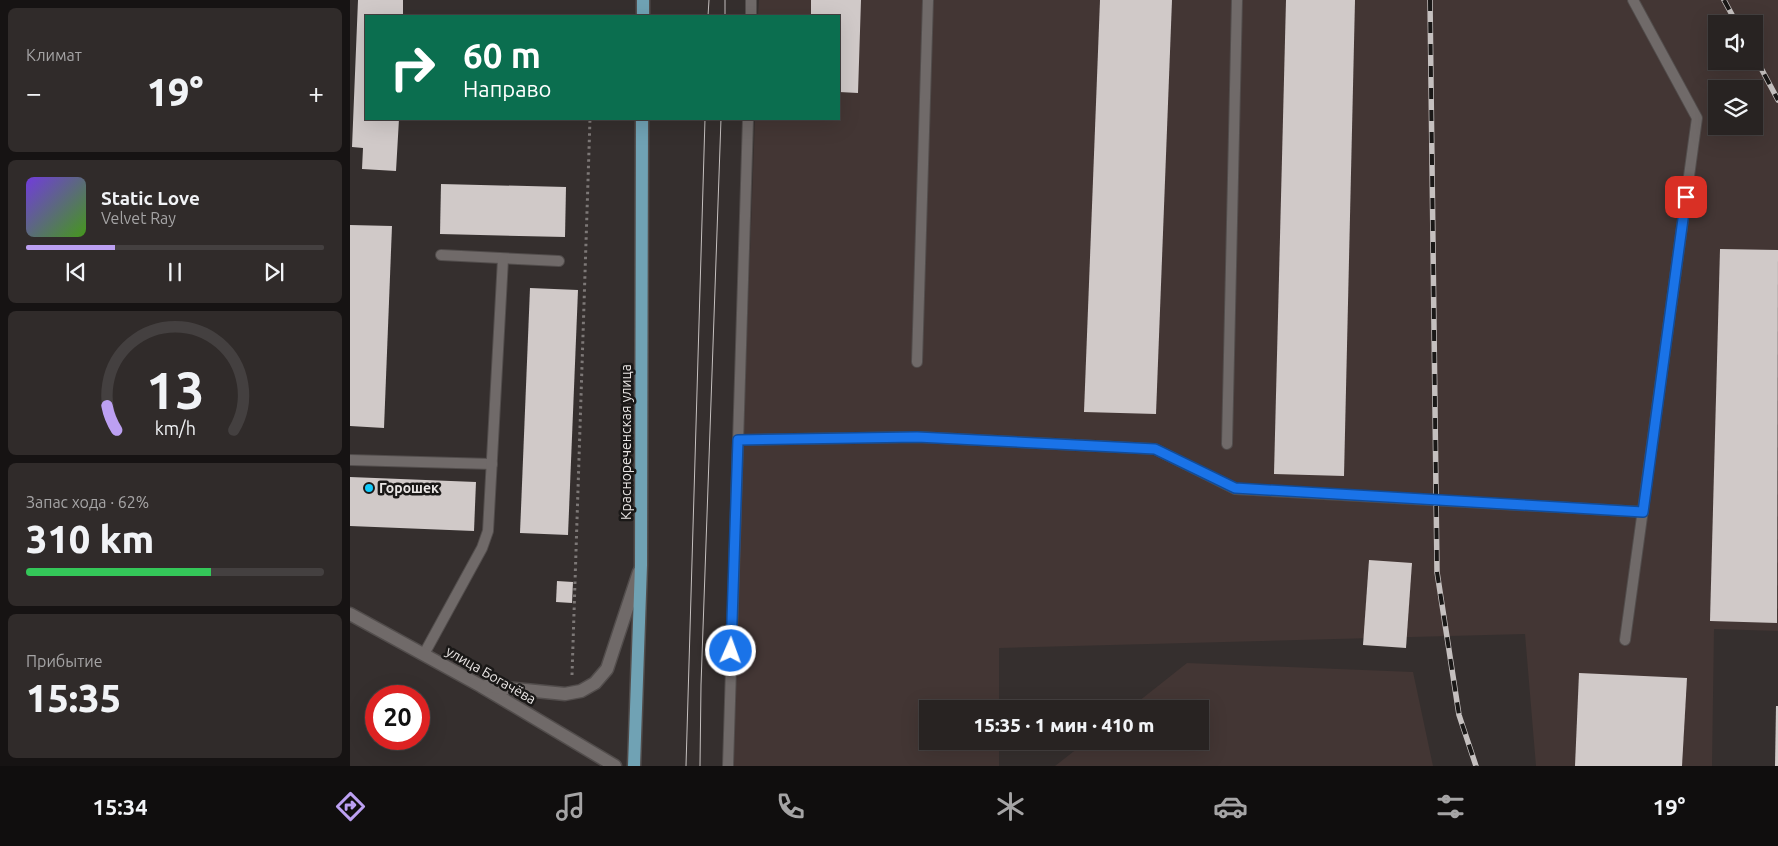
<!DOCTYPE html>
<html lang="ru">
<head>
<meta charset="utf-8">
<style>
  body { margin:0; font-family:Ubuntu,sans-serif; background:#302b2a; color:#f1f3f6; height:100vh; display:flex; flex-direction:column; font-size:19px; white-space:nowrap }
  * { box-sizing:border-box; margin:0 }
  p { font-size:16px; color:#a5a4a5 }
  .icon { flex:none; width:28px; height:28px; fill:none; stroke:currentColor; stroke-width:2; stroke-linecap:round; stroke-linejoin:round }
  .map { position:relative; flex:1; overflow:hidden }
  .details { display:flex; flex-direction:column; gap:8px; padding:8px; background:#161313; width:350px }
  .details>* { flex:none }
  .guide { position:absolute; left:15px; top:15px; width:475px; height:105px; border-radius:0px; box-shadow:0 5px 20px #0002,0 0 0 1px #444040; background:#0b6e4f; color:#fff; overflow:hidden }
  .controls { position:absolute; left:1358px; top:15px; display:grid; gap:10px }
  .controls a { display:grid; place-items:center; width:55px; height:55px; border-radius:0px; background:#282322; box-shadow:0 5px 20px #0002,0 0 0 1px #444040; font-size:25px }
  .speed { position:absolute; left:15px; top:685px; display:flex; gap:10px; font-size:25px; font-weight:700; text-align:center }
  .speed>* { display:grid; place-content:center; width:65px; height:65px; border-radius:50%; background:#282322; box-shadow:0 5px 20px #0002,0 0 0 1px #444040; line-height:1 }
  .speed .limit { border:8px solid #d22; background:#fff; color:#111 }
  .pin { position:absolute; display:grid; place-items:center; width:42px; height:42px; color:#fff; margin:-21px; border-radius:10px; box-shadow:0 2px 8px #0006 }
  .me { position:absolute; width:55px; margin:-28px; rotate:2deg; stroke-linejoin:round; filter:drop-shadow(0 0 4px #0008) }
  .turn { display:flex; align-items:center; gap:18px; height:105px; padding:0 15px; font-size:22px }
  .turn .icon { width:65px; height:65px; stroke-width:2.5 }
  .turn b { display:block; font-size:35px; line-height:42px }
  .big { font-size:38px; font-weight:800; line-height:1.1 }
  .details .tile { flex:1; display:flex; flex-direction:column; justify-content:center; gap:8px; min-width:0; padding:0 18px; border-radius:8px; background:#302b2a }
  .details .dial { align-items:center; gap:0 }
  .dial svg { height:130px; overflow:visible; fill:none; stroke:#444040; stroke-width:7; stroke-linecap:round; text-anchor:middle }
  .dial text { fill:#f1f3f6; stroke:none }
  .song { display:flex; align-items:center; gap:15px }
  .cover { width:60px; height:60px; border-radius:8px; background:linear-gradient(135deg,hsl(260 70% 55%),hsl(100 70% 35%)) }
  .played { height:5px; border-radius:2px; background:linear-gradient(90deg,#bca0f2 30%,#444040 30%) }
  .keys { display:flex; justify-content:space-around; direction:ltr }
  .heat { display:flex; justify-content:space-between; align-items:center; font-size:28px; direction:ltr }
  .charge { height:8px; border-radius:4px; background:linear-gradient(90deg,#34c759 62%,#444040 0) }
  .trip { position:absolute; left:569px; top:700px; width:290px; height:50px; border-radius:0px; background:#282322; box-shadow:0 5px 20px #0002,0 0 0 1px #444040; font-weight:800; line-height:50px; text-align:center }
  .dock { display:flex; height:80px; justify-content:space-around; align-items:center; background:#100e0e; color:#a5a4a5 }
  .dock .icon { width:35px; height:35px }
  .dock .on { color:#bca0f2 }
  .dock b { font-size:22px; color:#f1f3f6 }
  main { display:flex; flex:1; min-height:0 }
  .map>svg:first-child { display:block }
</style>
</head>
<body>
<main>
<section class="details">
<div class="tile"><p>Климат</p>
<div class="heat"><a>−</a><b class="big">19°</b><a>+</a></div>
</div>
<div class="tile">
<div class="song"><i class="cover"></i><div><b>Static Love</b><p>Velvet Ray</p></div></div>
<div class="played"></div>
<div class="keys"><svg class="icon" aria-label="previous" viewBox="0 0 24 24"><path d="M18 5L8 12l10 7zM5 5v14"/></svg><svg class="icon" aria-label="pause" viewBox="0 0 24 24"><path d="M8 5v14M16 5v14"/></svg><svg class="icon" aria-label="next" viewBox="0 0 24 24"><path d="M6 5l10 7-10 7zM19 5v14"/></svg></div>
</div>
<div class="tile dial"><svg viewBox="0 0 100 80">
<path d="M14 69A42 42 0 1 1 86 69"/>
<path d="M14 69A42 42 0 0 1 8 54" stroke="#bca0f2"/>
<text x="50" y="56" font-size="32" font-weight="700">13</text>
<text x="50" y="72" font-size="11">km/h</text>
</svg></div>
<div class="tile"><p>Запас хода · 62%</p><b class="big">310 km</b><div class="charge"></div></div>
<div class="tile"><p>Прибытие</p><b class="big">15:35</b></div>
</section>
<div class="map">
<svg width="1428" height="766" viewBox="0 0 1428 766">
  <rect width="100%" height="100%" fill="#352f2e"/>
  <g fill="#433634" fill-rule="evenodd">
    <path d="M 409,0 L 1428,0 L 1428,631 L 1364,629 L 1362,766 L 1186,766 L 1175,634 L 649,648 L 649,709 L 578,709 L 578,741 L 649,741 L 649,766 L 381,766 L 405,119 L 489,119 L 489,16 L 408,16 ZM 1366,24 L 1404,24 L 1404,61 L 1366,61 ZM 1366,89 L 1404,89 L 1404,126 L 1366,126 Z"/>
    <path d="M 837,663 L 1063,672 L 1083,766 L 705,766 L 737,741 L 850,741 L 850,709 L 779,709 Z"/>
  </g>
  <g fill="#d0c9c8">
    <path d="M 8,0 L 53,0 L 53,16 L 16,16 L 16,119 L 49,119 L 46,171 L 12,169 L 13,148 L 2,147 Z"/>
    <path d="M 461,0 L 511,0 L 508,93 L 489,92 L 489,16 L 461,16 Z"/>
    <path d="M 750,0 L 822,0 L 806,414 L 734,412 Z"/>
    <path d="M 936,0 L 1005,0 L 994,476 L 924,474 Z"/>
    <path d="M 91,184 L 216,187 L 215,237 L 90,234 Z"/>
    <path d="M 0,225 L 42,226 L 34,428 L 0,426 Z"/>
    <path d="M 1370,249 L 1428,250 L 1427,623 L 1360,621 Z"/>
    <path d="M 180,288 L 228,290 L 218,535 L 170,533 Z"/>
    <path d="M 0,477 L 126,482 L 124,531 L 0,526 Z"/>
    <path d="M 1019,560 L 1062,563 L 1056,648 L 1013,645 Z"/>
    <path d="M 207,581 L 223,582 L 222,603 L 206,602 Z"/>
    <path d="M 1229,673 L 1337,678 L 1332,766 L 1225,766 Z"/>
    <path d="M 1426,706 L 1428,706 L 1428,766 L 1425,766 Z"/>
  </g>
  <g fill="none" stroke-linecap="round" stroke-linejoin="round">
    <defs>
      <g id="service">
        <path d="M 401,16 L 401,0"/>
        <path d="M 91,255 L 209,261"/>
        <path d="M 567,362 L 578,0"/>
        <path d="M 388,440 L 567,437 L 805,449 L 885,489 L 1293,512"/>
        <path d="M 877,444 L 887,0"/>
        <path d="M 0,460 L 142,464"/>
        <path d="M 1275,640 L 1347,118 L 1283,0"/>
        <path d="M 74,654 L 132,548 L 138,531 L 153,259"/>
        <path d="M 378,766 L 398,119"/>
      </g>
      <g id="tertiary">
        <path d="M 0,614 L 131,686 L 265,766"/>
        <path d="M 136,686 L 215,694 L 231,691 L 245,683 L 257,669 L 289,572"/>
      </g>
      <g id="primary">
        <path d="M 293,16 L 293,0"/>
        <path d="M 284,766 L 291,565 L 292,119"/>
      </g>
    </defs>
    <use href="#service" stroke="#524d4c" stroke-width="12"/>
    <use href="#tertiary" stroke="#524d4c" stroke-width="15"/>
    <use href="#primary" stroke="#524d4c" stroke-width="15"/>
    <path stroke="#7d7877" stroke-width="3" stroke-dasharray="2.5 4" stroke-linecap="butt" d="M 222,675 L 240,119"/>
    <use href="#service" stroke="#706a69" stroke-width="10"/>
    <use href="#tertiary" stroke="#706a69" stroke-width="12"/>
    <use href="#primary" stroke="#70a2b4" stroke-width="12"/>
    <g stroke="#c5c0bf" stroke-width="1">
      <path d="M 358,16 L 359,0"/>
      <path d="M 375,16 L 375,0"/>
      <path d="M 336,766 L 355,119"/>
      <path d="M 350,766 L 351,685 L 371,119"/>
    </g>
    <defs>
      <g id="rail">
        <path d="M 1080,0 L 1087,572 L 1109,715 L 1126,766"/>
        <path d="M 1374,0 L 1387,24"/>
        <path d="M 1404,55 L 1428,100"/>
      </g>
    </defs>
    <use href="#rail" stroke="#c5c0bf" stroke-width="5.5"/>
    <use href="#rail" stroke="#1a1817" stroke-width="4" stroke-dasharray="11" stroke-linecap="butt"/>
  </g>
  <g fill="none" stroke-linecap="round" stroke-linejoin="round">
    <defs>
      <path id="route" d="M 381,651 L 388,440 L 567,437 L 805,449 L 885,488 L 1293,512 L 1336,197"/>
    </defs>
    <use href="#route" stroke="#114b97" stroke-width="12"/>
    <use href="#route" stroke="#1a73e8" stroke-width="9"/>
  </g>
  <circle fill="#12cafb" stroke="#1a1817" stroke-width="2" cx="19" cy="488" r="5"/>
  <g text-anchor="middle" stroke-width="5" stroke-linejoin="round" paint-order="stroke">
    <g font-size="14" fill="#eae6e5" stroke="#1a1817">
      <text transform="translate(276 442) rotate(-90)" y="5">Краснореченская улица</text>
      <text transform="translate(141 675) rotate(30)" y="5">улица Богачёва</text>
    </g>
    <g font-size="14" font-weight="bold" fill="#eae6e5" stroke="#1a1817" text-anchor="start">
      <text x="29" y="493">Горошек</text>
    </g>
  </g>
</svg>
<div class="controls">
<a><svg class="icon" aria-label="sound" viewBox="0 0 24 24"><path d="M4 9h4l5-4v14l-5-4H4zM17 9q2 3 0 6"/></svg></a>
<a><svg class="icon" aria-label="layers" viewBox="0 0 24 24"><path d="M12 4l9 5-9 5-9-5zM3 14l9 5 9-5"/></svg></a>
</div>
<div class="speed"><div class="limit">20</div></div>
<div class="pin" style="left:1336px;top:197px;background:#d93025"><svg class="icon" aria-label="arrive" viewBox="0 0 24 24"><path d="M6 21V4h12l-3 4 3 4H6"/></svg></div>
<svg class="me" style="left:381px;top:651px" viewBox="-20 -20 40 40"><circle r="17" fill="#1a73e8" stroke="#fff" stroke-width="3"/><path d="M0-11L8 9 0 5-8 9z" fill="#fff"/></svg>
<div class="trip">15:35 · 1 мин · 410 m</div>
<div class="guide">
<div class="turn"><svg class="icon" aria-label="right" viewBox="0 0 24 24"><path d="M7 20v-9h11M14 6l5 5-5 5"/></svg><div><b>60 m</b>Направо</div></div>
</div>
</div>
</main>
<nav class="dock">
<b>15:34</b>
<svg class="icon on" aria-label="directions" viewBox="0 0 24 24"><path d="M12 3l9 9-9 9-9-9zM9 14v-3h6M13 9l2 2-2 2"/></svg>
<svg class="icon" aria-label="music" viewBox="0 0 24 24"><path d="M9 18V5l10-2v13"/><circle cx="6" cy="18" r="3"/><circle cx="16" cy="16" r="3"/></svg>
<svg class="icon" aria-label="phone" viewBox="0 0 24 24"><path d="M5 4h4l2 5-3 2q2 4 5 5l2-3 5 2v4C11 20 4 13 5 4z"/></svg>
<svg class="icon" aria-label="climate" viewBox="0 0 24 24"><path d="M12 3v18M4 7l16 10M4 17L20 7"/></svg>
<svg class="icon" aria-label="car" viewBox="0 0 24 24"><path d="M5 17H2v-5l4-1 3-4h7l3 4 3 1v5h-3M9 17h6M6 11h13"/><circle cx="7" cy="17" r="2"/><circle cx="17" cy="17" r="2"/></svg>
<svg class="icon" aria-label="filters" viewBox="0 0 24 24"><path d="M4 7h16M4 17h16"/><circle cx="9" cy="7" r="2"/><circle cx="15" cy="17" r="2"/></svg>
<b>19°</b>
</nav>
</body>
</html>
